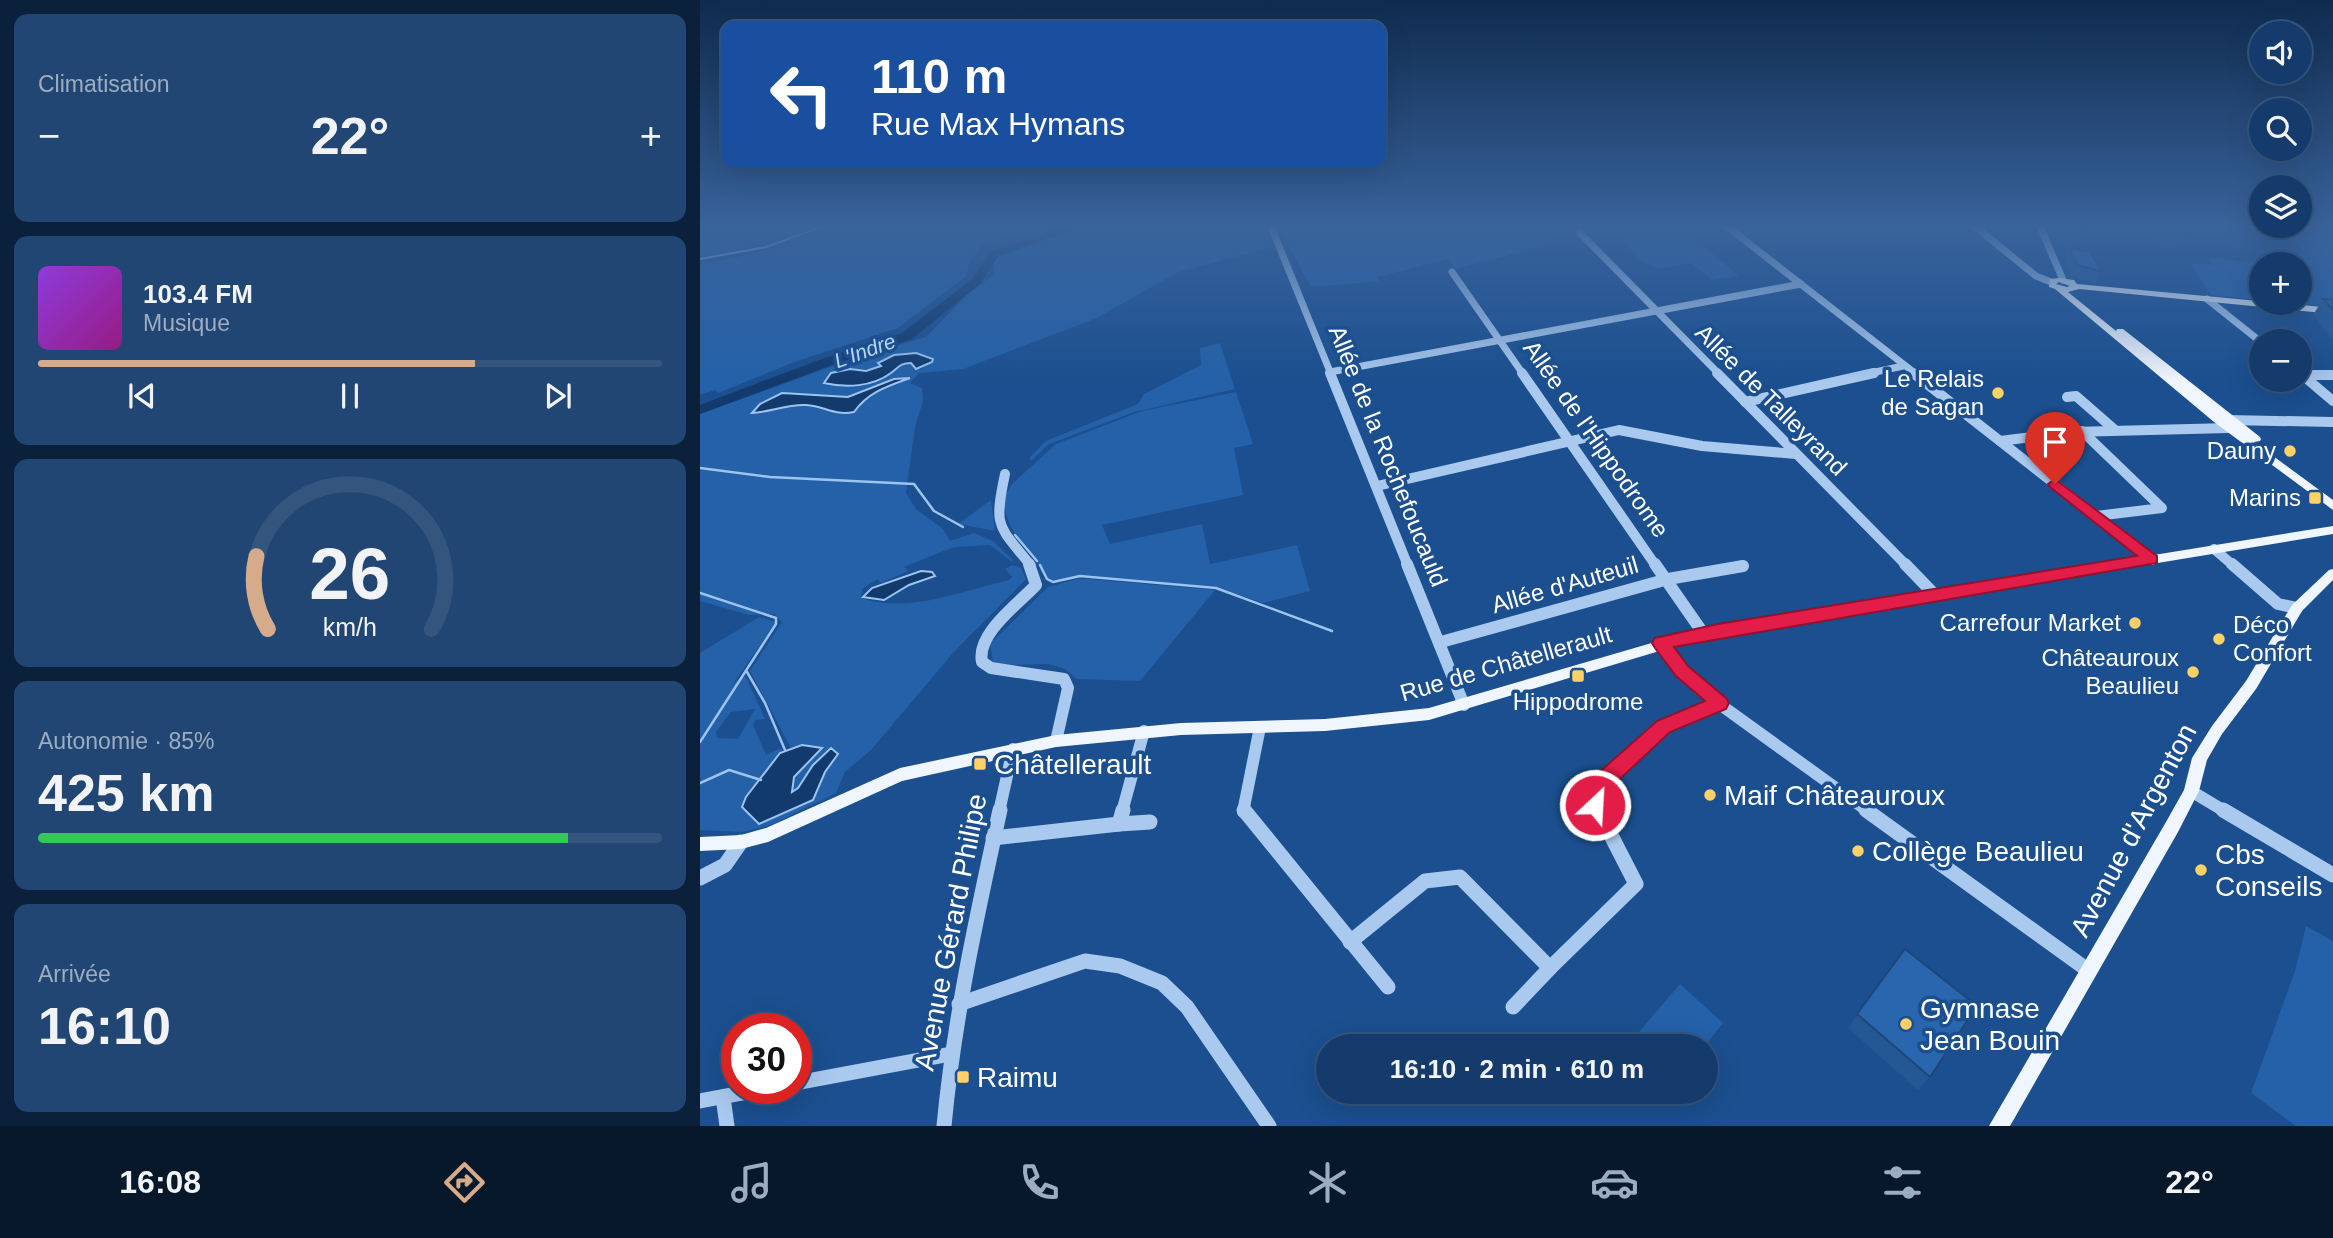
<!DOCTYPE html>
<html lang="fr">
<head>
<meta charset="utf-8">
<style>
  body { margin:0; font-family:Arial,sans-serif; background:#214673; color:#f1f3f6; height:100vh; display:flex; flex-direction:column; font-size:26px; white-space:nowrap }
  * { box-sizing:border-box; margin:0 }
  p { font-size:23px; color:#9dadc1 }
  .icon { flex:none; width:38px; height:38px; fill:none; stroke:currentColor; stroke-width:2; stroke-linecap:round; stroke-linejoin:round }
  .map { position:relative; flex:1; overflow:hidden }
  .side { display:flex; flex-direction:column; gap:14px; padding:14px; background:#0b203b; width:700px }
  .side>* { flex:none }
  .top-card { position:absolute; left:21px; top:21px; width:665px; height:147px; border-radius:14px; box-shadow:0 7px 28px #0002,0 0 0 2px #33557e; background:#1a4fa0; color:#fff; overflow:hidden }
  .buttons { position:absolute; left:1549px; top:21px; display:grid; gap:14px }
  .buttons a { display:grid; place-items:center; width:63px; height:63px; border-radius:50%; background:#143b6b; box-shadow:0 7px 28px #0002,0 0 0 2px #33557e; font-size:35px }
  .speed { position:absolute; left:21px; top:1013px; display:flex; gap:14px; font-size:35px; font-weight:700; text-align:center }
  .speed>* { display:grid; place-content:center; width:91px; height:91px; border-radius:50%; background:#143b6b; box-shadow:0 7px 28px #0002,0 0 0 2px #33557e; line-height:1 }
  .speed .limit { border:10px solid #d22; background:#fff; color:#111 }
  .pin { position:absolute; display:grid; place-items:center; width:60px; height:60px; color:#fff; margin:-72px -30px; border-radius:50% 50% 50% 0; rotate:-45deg; box-shadow:0 0 7px #0007 }
  .pin .icon { rotate:45deg }
  .me { position:absolute; width:77px; margin:-38px; rotate:25deg; stroke-linejoin:round; filter:drop-shadow(0 0 5px #0008) }
  .turn { display:flex; align-items:center; gap:24px; height:147px; padding:0 35px; font-size:32px }
  .turn .icon { width:91px; height:91px; stroke-width:2.5 }
  .turn b { display:block; font-size:49px; line-height:60px }
  .big { font-size:52px; font-weight:600; line-height:1.1 }
  .side .tile { flex:1; display:flex; flex-direction:column; justify-content:center; gap:10px; min-width:0; padding:0 24px; border-radius:14px; background:#214673 }
  .side .dial { align-items:center; gap:0 }
  .dial svg { height:182px; overflow:visible; fill:none; stroke:#33557e; stroke-width:7; stroke-linecap:round; text-anchor:middle }
  .dial text { fill:#f1f3f6; stroke:none }
  .song { display:flex; align-items:center; gap:21px }
  .cover { width:84px; height:84px; border-radius:10px; background:linear-gradient(135deg,hsl(270 70% 55%),hsl(310 70% 35%)) }
  .played { height:7px; border-radius:4px; background:linear-gradient(90deg,#d6ab8b 70%,#33557e 70%) }
  .keys { display:flex; justify-content:space-around; direction:ltr }
  .heat { display:flex; justify-content:space-between; align-items:center; font-size:38px; direction:ltr }
  .charge { height:10px; border-radius:5px; background:linear-gradient(90deg,#34c759 85%,#33557e 0) }
  .trip { position:absolute; left:616px; top:1034px; width:402px; height:70px; border-radius:35px; background:#143b6b; box-shadow:0 7px 28px #0002,0 0 0 2px #33557e; font-weight:600; line-height:70px; text-align:center }
  .tabs { display:flex; height:112px; justify-content:space-around; align-items:center; background:#08182b; color:#9dadc1 }
  .tabs .icon { width:49px; height:49px }
  .tabs .on { color:#d6ab8b }
  .tabs b { font-size:32px; color:#f1f3f6 }
  main { display:flex; flex:1; min-height:0 }
  .map>svg:first-child { display:block }
</style>
</head>
<body>
<main>
<section class="side">
<div class="tile"><p>Climatisation</p>
<div class="heat"><a>−</a><b class="big">22°</b><a>+</a></div>
</div>
<div class="tile">
<div class="song"><i class="cover"></i><div><b>103.4 FM</b><p>Musique</p></div></div>
<div class="played"></div>
<div class="keys"><svg class="icon" aria-label="previous" viewBox="0 0 24 24"><path d="M18 5L8 12l10 7zM5 5v14"/></svg><svg class="icon" aria-label="pause" viewBox="0 0 24 24"><path d="M8 5v14M16 5v14"/></svg><svg class="icon" aria-label="next" viewBox="0 0 24 24"><path d="M6 5l10 7-10 7zM19 5v14"/></svg></div>
</div>
<div class="tile dial"><svg viewBox="0 0 100 80">
<path d="M14 69A42 42 0 1 1 86 69"/>
<path d="M14 69A42 42 0 0 1 9 37" stroke="#d6ab8b"/>
<text x="50" y="56" font-size="32" font-weight="700">26</text>
<text x="50" y="72" font-size="11">km/h</text>
</svg></div>
<div class="tile"><p>Autonomie · 85%</p><b class="big">425 km</b><div class="charge"></div></div>
<div class="tile"><p>Arrivée</p><b class="big">16:10</b></div>
</section>
<div class="map">
<svg width="1633" height="1126" viewBox="0 0 1633 1126">
  <rect width="100%" height="100%" fill="#1b4f8f"/>
  <g fill="#2461a8" fill-rule="evenodd">
    <path d="M 0,224 L 127,224 L 39,250 L 0,257 Z"/>
    <path d="M 131,224 L 348,224 L 283,244 L 269,263 L 266,276 L 198,328 L 97,361 L 18,393 L 15,390 L 0,395 L 0,263 C 31,262 105,241 131,224 Z"/>
    <path d="M 393,224 L 565,224 L 573,247 L 478,272 L 397,318 L 263,369 L 219,373 L 210,383 L 222,388 L 223,401 L 215,427 L 206,493 L 216,509 L 243,529 L 250,541 L 274,533 L 293,541 L 313,560 L 312,562 L 290,545 L 254,547 L 204,567 L 208,571 L 181,583 L 177,579 L 162,589 L 161,598 C 209,614 261,591 309,580 L 312,577 L 305,569 L 312,565 L 321,568 L 326,579 L 253,653 L 171,750 L 145,772 L 136,793 L 71,825 L 42,832 L 0,830 L 0,653 L 59,617 L 76,622 L 33,684 L 43,676 L 46,677 L 65,719 L 55,720 L 53,725 L 66,755 L 81,748 L 83,752 L 46,797 L 113,800 L 125,772 L 132,762 L 113,765 L 98,788 L 92,792 L 94,777 L 122,749 L 103,745 L 91,748 L 50,671 L 82,622 L 74,614 L 49,615 L 0,601 L 0,414 L 158,357 L 226,337 L 265,297 L 294,274 L 294,262 L 298,257 ZM 216,353 L 233,359 L 232,362 L 221,369 L 206,363 L 191,374 L 165,384 L 141,387 L 131,373 L 179,368 ZM 209,378 C 187,388 169,392 154,412 C 134,416 125,406 106,405 C 87,404 71,414 52,413 C 83,378 116,402 150,396 C 170,392 190,384 209,378 ZM 55,709 L 38,739 L 17,738 L 16,732 L 31,712 Z"/>
    <path d="M 577,224 L 903,224 L 850,240 L 838,247 L 756,269 L 748,259 L 678,277 L 679,281 L 611,287 Z"/>
    <path d="M 904,224 L 978,224 L 1039,276 L 1012,280 L 991,263 L 960,269 L 943,262 Z"/>
    <path d="M 1600,224 L 1633,228 L 1633,307 L 1590,303 L 1600,303 L 1600,264 L 1561,264 L 1561,300 L 1511,295 L 1490,263 L 1513,265 L 1510,258 L 1571,264 L 1605,253 L 1593,239 L 1578,237 L 1567,226 Z"/>
    <path d="M 520,343 L 535,389 L 434,412 L 349,444 L 331,461 L 330,457 L 346,441 L 438,404 L 444,394 L 501,365 L 500,348 Z"/>
    <path d="M 536,392 L 553,444 L 534,448 L 543,495 L 402,525 L 410,544 L 502,524 L 510,564 L 597,545 L 610,591 L 563,603 L 517,587 L 384,575 L 361,581 L 349,580 C 333,553 287,516 312,484 L 356,444 L 442,411 Z"/>
    <path d="M 291,500 L 295,531 L 258,524 Z"/>
    <path d="M 377,579 L 389,579 L 515,590 L 440,681 L 377,679 L 365,669 L 348,664 L 303,665 L 293,662 L 290,644 L 348,587 Z"/>
    <path d="M 1606,926 L 1633,941 L 1633,1126 L 1596,1126 L 1551,1093 L 1595,971 Z"/>
    <path d="M 980,984 L 1023,1023 L 1005,1046 L 927,1046 Z"/>
  </g>
  <g fill="#123a6d" stroke="#9cc4f0" stroke-width="2">
    <path d="M 216,353 L 233,359 L 232,362 L 216,369 L 211,363 C 200,363 199,367 191,373 C 172,387 146,388 124,383 L 131,373 L 150,369 L 166,371 L 181,366 L 178,363 L 194,355 Z"/>
    <path d="M 210,378 C 188,386 168,392 154,412 C 134,416 125,406 106,405 C 87,404 71,412 52,413 L 60,404 L 82,393 L 148,397 L 194,379 Z"/>
    <path d="M 221,571 L 232,572 L 235,576 L 209,585 L 184,600 L 163,597 L 172,588 Z"/>
    <path d="M 102,745 L 122,748 L 94,777 L 92,792 L 98,788 L 113,765 L 131,748 L 138,754 L 125,772 L 113,800 L 59,824 L 42,807 L 46,797 L 80,753 Z"/>
  </g>
  <g fill="none" stroke-linecap="round" stroke-linejoin="round">
    <path stroke="#9cc4f0" stroke-width="2" d="M 0,259 L 66,247 L 129,224"/>
    <g stroke="#9cc4f0" stroke-width="2.5">
      <path d="M 0,468 L 70,477 L 214,484 L 234,511 L 263,527"/>
      <path d="M 315,535 L 337,561"/>
      <path d="M 340,565 L 347,579 L 353,582 L 380,576 L 516,588 L 632,631"/>
      <path d="M 0,593 L 76,618 L 76,624 L 0,742"/>
      <path d="M 47,672 L 65,703 L 85,750"/>
      <path d="M 0,783 L 29,770 L 61,780"/>
    </g>
    <g fill="#123a6d" fill-rule="evenodd">
      <path d="M 372,224 L 388,224 L 298,256 L 280,284 L 212,339 L 132,365 L 0,414 L 0,405 L 122,359 L 202,333 L 272,279 L 290,252 Z"/>
      <path d="M 1608,224 L 1633,224 L 1633,229 Z"/>
    </g>
    <g stroke="#a9c9ee" stroke-width="7">
      <path d="M 570,224 L 631,374"/>
      <path d="M 1024,224 L 1216,374"/>
      <path d="M 1272,224 L 1336,276 L 1351,282"/>
      <path d="M 1339,224 L 1363,280"/>
      <path d="M 879,232 L 1019,374"/>
      <path d="M 752,272 L 823,374"/>
      <path d="M 1507,299 L 1561,342"/>
      <path d="M 630,372 L 1101,284"/>
      <path d="M 1166,374 L 1203,366"/>
    </g>
    <g stroke="#a9c9ee" stroke-width="10">
      <path d="M 630,373 L 708,566"/>
      <path d="M 822,373 L 956,566"/>
      <path d="M 1017,373 L 1207,566"/>
      <path d="M 1213,373 L 1452,560"/>
      <path d="M 1600,373 L 1633,401"/>
      <path d="M 1601,375 L 1633,375"/>
      <path d="M 1367,397 L 1376,396 L 1415,430"/>
      <path d="M 1045,402 L 1174,373"/>
      <path d="M 1528,420 L 1633,422"/>
      <path d="M 1382,431 L 1462,508 L 1396,516"/>
      <path d="M 1300,441 L 1372,432 L 1529,428"/>
      <path d="M 305,474 C 293,530 299,525 331,566"/>
      <path d="M 677,486 L 919,430 L 1002,446 L 1096,454"/>
      <path d="M 1514,549 L 1534,566"/>
    </g>
    <g stroke="#a9c9ee" stroke-width="12">
      <path d="M 329,564 L 336,585 C 318,604 276,634 282,662 L 291,668 L 364,679 L 368,688 L 356,741"/>
      <path d="M 707,564 L 764,705"/>
      <path d="M 955,564 L 1003,633"/>
      <path d="M 1205,564 L 1235,595"/>
      <path d="M 1532,564 L 1578,604 L 1597,608"/>
      <path d="M 741,642 L 968,579 L 1043,566"/>
      <path d="M 961,643 L 1000,690 L 1169,812"/>
      <path d="M 1491,791 L 1526,812"/>
      <path d="M 299,812 L 313,749"/>
      <path d="M 422,812 L 444,731"/>
      <path d="M 543,812 L 560,727"/>
      <path d="M 899,812 L 894,789 L 964,726 L 1020,703"/>
    </g>
    <g stroke="#a9c9ee" stroke-width="15">
      <path d="M 544,810 L 688,987"/>
      <path d="M 1166,810 L 1389,971"/>
      <path d="M 1523,810 L 1633,875"/>
      <path d="M 419,824 L 450,822"/>
      <path d="M 293,838 L 419,824 L 423,810"/>
      <path d="M 0,878 L 25,865 L 41,842"/>
      <path d="M 650,942 L 725,881 L 760,877 L 850,968 L 936,884 L 898,810"/>
      <path d="M 259,1004 L 385,961 L 420,966 L 462,983 L 487,1007 L 569,1126"/>
      <path d="M 813,1007 L 850,968"/>
      <path d="M 96,1083 L 251,1054"/>
      <path d="M 23,1097 L 27,1126"/>
      <path d="M 0,1101 L 69,1088"/>
      <path d="M 244,1126 C 254,1019 277,915 300,810"/>
    </g>
    <g fill="#f0f6ff" fill-rule="evenodd">
      <path d="M 1359,278 L 1374,280 L 1377,284 L 1633,308 L 1633,314 L 1379,289 L 1368,292 L 1416,331 L 1417,329 L 1423,329 L 1560,437 L 1561,439 L 1560,441 L 1554,442 L 1633,500 L 1633,510 L 1514,422 L 1355,289 L 1349,287 L 1350,279 ZM 1359,282 L 1370,286 L 1367,287 L 1356,284 Z"/>
      <path d="M 1633,526 L 1633,534 L 1003,638 L 729,720 L 625,731 L 481,735 L 356,747 L 202,781 L 68,842 L 41,849 L 0,851 L 0,837 L 41,835 L 66,828 L 200,768 L 356,735 L 481,723 L 625,719 L 729,708 L 1003,628 Z"/>
      <path d="M 1633,569 L 1633,580 L 1602,611 L 1556,689 L 1522,734 L 1507,760 L 1499,791 L 1478,832 L 1310,1126 L 1289,1126 L 1466,822 L 1484,790 L 1492,758 L 1512,726 L 1546,681 L 1592,605 L 1629,570 Z"/>
    </g>
  </g>
  <g fill="#245895">
    <path d="M 1346,224 L 1377,224 L 1379,229 L 1373,244 L 1355,242 Z"/>
    <path d="M 1446,224 L 1478,224 L 1484,233 L 1478,245 L 1457,243 Z"/>
    <path d="M 1369,249 L 1401,271 L 1396,283 L 1371,277 L 1364,261 Z"/>
    <path d="M 1623,299 L 1633,300 L 1633,340 L 1613,315 Z"/>
    <path d="M 1205,949 L 1230,1077 L 1218,1090 L 1148,1028 Z"/>
  </g>
  <g fill="#2a66ad" stroke="#1d4779" stroke-width="2">
    <path d="M 1359,224 L 1377,224 L 1379,229 L 1361,227 Z"/>
    <path d="M 1458,224 L 1478,224 L 1484,233 L 1463,232 Z"/>
    <path d="M 1369,249 L 1390,251 L 1401,271 L 1377,265 Z"/>
    <path d="M 1623,299 L 1633,300 L 1633,310 Z"/>
    <path d="M 1205,949 L 1277,1006 L 1230,1077 L 1157,1014 Z"/>
  </g>
  <linearGradient id="sky" x2="0" y2="1"><stop stop-color="#0f2b4f"/><stop offset="0.59" stop-color="#39639b"/><stop offset="1" stop-color="#39639b" stop-opacity="0"/></linearGradient>
  <rect width="1633" height="382" fill="url(#sky)"/>
  <path fill="#e11d48" stroke="#92132f" stroke-width="2" d="M 1355,479 L 1457,556 L 1457,563 L 974,647 L 988,666 L 1026,698 L 1029,703 L 1026,709 L 970,732 L 905,793 L 902,811 L 895,814 L 888,811 L 884,789 L 887,783 L 957,721 L 1005,701 L 976,676 L 955,648 L 952,643 L 955,638 L 1018,624 L 1437,556 L 1350,487 L 1348,484 Z"/>
  <g fill="#ffd166" stroke="#1b4f8f" stroke-width="2.5">
    <circle cx="1298" cy="393" r="7"/>
    <circle cx="1590" cy="451" r="7"/>
    <rect x="1608" y="491" width="14" height="14" rx="3.5"/>
    <circle cx="1435" cy="623" r="7"/>
    <circle cx="1519" cy="639" r="7"/>
    <circle cx="1493" cy="672" r="7"/>
    <rect x="871" y="669" width="14" height="14" rx="3.5"/>
    <rect x="273" y="757" width="14" height="14" rx="3.5"/>
    <circle cx="1010" cy="795" r="7"/>
    <circle cx="1158" cy="851" r="7"/>
    <circle cx="1501" cy="870" r="7"/>
    <circle cx="1206" cy="1024" r="7"/>
    <rect x="256" y="1070" width="14" height="14" rx="3.5"/>
  </g>
  <g text-anchor="middle" stroke-width="7" stroke-linejoin="round" paint-order="stroke">
    <g font-size="21" font-style="italic" fill="#b5d3f5" stroke="#1b4f8f">
      <text transform="translate(165 351) rotate(-20)" y="7">L'Indre</text>
    </g>
    <g font-size="24" fill="#fff" stroke="#1b4f8f" text-anchor="end">
      <text x="1284" y="387">Le Relais<tspan x="1284" dy="28">de Sagan</tspan></text>
      <text x="1576" y="459">Dauny</text>
      <text x="1601" y="506">Marins</text>
      <text x="1421" y="631">Carrefour Market</text>
      <text x="1533" y="633" text-anchor="start">Déco<tspan x="1533" dy="28">Confort</tspan></text>
      <text x="1479" y="666">Châteauroux<tspan x="1479" dy="28">Beaulieu</tspan></text>
      <text x="878" y="710" text-anchor="middle">Hippodrome</text>
    </g>
    <g font-size="24" fill="#fff" stroke="#1b4f8f">
      <text transform="translate(1071 400) rotate(45)" y="8">Allée de Talleyrand</text>
      <text transform="translate(896 439) rotate(55)" y="8">Allée de l'Hippodrome</text>
      <text transform="translate(688 456) rotate(68)" y="8">Allée de la Rochefoucauld</text>
      <text transform="translate(865 585) rotate(-16)" y="8">Allée d'Auteuil</text>
      <text transform="translate(806 664) rotate(-16)" y="8">Rue de Châtellerault</text>
    </g>
    <g font-size="28" fill="#fff" stroke="#1b4f8f" text-anchor="start">
      <text x="294" y="774">Châtellerault</text>
      <text x="1024" y="805">Maif Châteauroux</text>
      <text x="1172" y="861">Collège Beaulieu</text>
      <text x="1515" y="864">Cbs<tspan x="1515" dy="32">Conseils</tspan></text>
      <text x="1220" y="1018">Gymnase<tspan x="1220" dy="32">Jean Bouin</tspan></text>
      <text x="277" y="1087">Raimu</text>
    </g>
    <g font-size="28" fill="#fff" stroke="#1b4f8f">
      <text transform="translate(1433 830) rotate(-62)" y="10">Avenue d'Argenton</text>
      <text transform="translate(250 932) rotate(-79)" y="10">Avenue Gérard Philipe</text>
    </g>
  </g>
</svg>
<div class="buttons">
<a><svg class="icon" aria-label="sound" viewBox="0 0 24 24"><path d="M4 9h4l5-4v14l-5-4H4zM17 9q2 3 0 6"/></svg></a>
<a><svg class="icon" aria-label="search" viewBox="0 0 24 24"><circle cx="10" cy="10" r="6"/><path d="M15 15l6 6"/></svg></a>
<a><svg class="icon" aria-label="layers" viewBox="0 0 24 24"><path d="M12 4l9 5-9 5-9-5zM3 14l9 5 9-5"/></svg></a>
<a>+</a>
<a>−</a>
</div>
<div class="speed"><div class="limit">30</div></div>
<div class="pin" style="left:1355px;top:484px;background:#d93025"><svg class="icon" aria-label="arrive" viewBox="0 0 24 24"><path d="M6 21V4h12l-3 4 3 4H6"/></svg></div>
<svg class="me" style="left:895px;top:805px" viewBox="-20 -20 40 40"><circle r="17" fill="#e11d48" stroke="#fff" stroke-width="3"/><path d="M0-11L8 9 0 5-8 9z" fill="#fff"/></svg>
<div class="trip">16:10 · 2 min · 610 m</div>
<div class="top-card">
<div class="turn"><svg class="icon" aria-label="left" viewBox="0 0 24 24"><path d="M17 20v-9H6M10 6l-5 5 5 5"/></svg><div><b>110 m</b>Rue Max Hymans</div></div>
</div>
</div>
</main>
<nav class="tabs">
<b>16:08</b>
<svg class="icon on" aria-label="directions" viewBox="0 0 24 24"><path d="M12 3l9 9-9 9-9-9zM9 14v-3h6M13 9l2 2-2 2"/></svg>
<svg class="icon" aria-label="music" viewBox="0 0 24 24"><path d="M9 18V5l10-2v13"/><circle cx="6" cy="18" r="3"/><circle cx="16" cy="16" r="3"/></svg>
<svg class="icon" aria-label="phone" viewBox="0 0 24 24"><path d="M5 4h4l2 5-3 2q2 4 5 5l2-3 5 2v4C11 20 4 13 5 4z"/></svg>
<svg class="icon" aria-label="climate" viewBox="0 0 24 24"><path d="M12 3v18M4 7l16 10M4 17L20 7"/></svg>
<svg class="icon" aria-label="car" viewBox="0 0 24 24"><path d="M5 17H2v-5l4-1 3-4h7l3 4 3 1v5h-3M9 17h6M6 11h13"/><circle cx="7" cy="17" r="2"/><circle cx="17" cy="17" r="2"/></svg>
<svg class="icon" aria-label="filters" viewBox="0 0 24 24"><path d="M4 7h16M4 17h16"/><circle cx="9" cy="7" r="2"/><circle cx="15" cy="17" r="2"/></svg>
<b>22°</b>
</nav>
</body>
</html>
